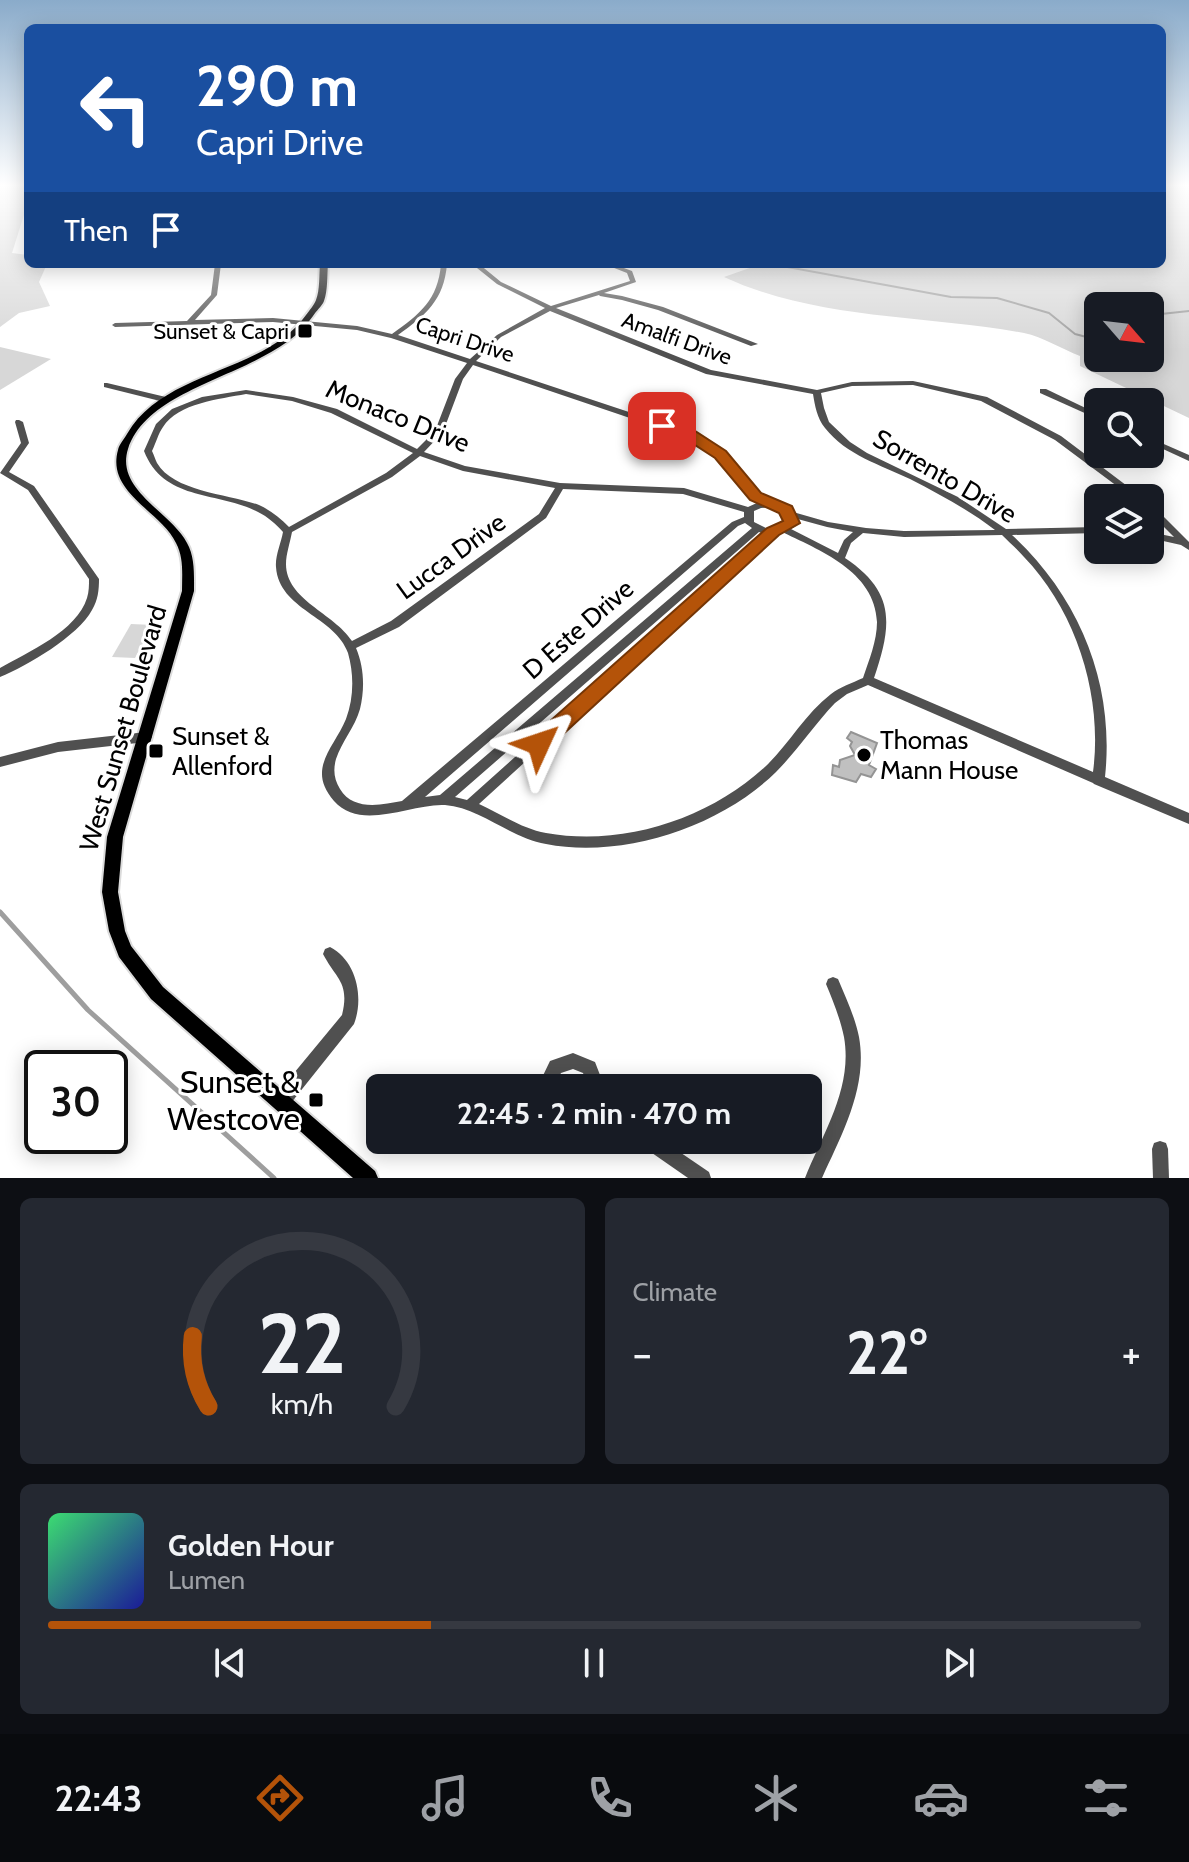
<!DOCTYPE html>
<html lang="en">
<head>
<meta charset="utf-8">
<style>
  body { margin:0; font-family:Cabin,sans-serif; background:#242831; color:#f1f3f6; height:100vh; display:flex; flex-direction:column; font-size:30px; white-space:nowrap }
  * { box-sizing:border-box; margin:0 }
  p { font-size:26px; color:#9ea1a6 }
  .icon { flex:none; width:44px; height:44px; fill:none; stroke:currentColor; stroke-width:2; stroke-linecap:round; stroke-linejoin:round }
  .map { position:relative; height:1178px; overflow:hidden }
  .sheet { display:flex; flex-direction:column; gap:20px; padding:20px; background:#0d0f14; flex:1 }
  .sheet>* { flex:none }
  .hud { position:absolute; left:24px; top:24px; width:1142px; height:244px; border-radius:12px; box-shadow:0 4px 20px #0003; background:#1a4fa0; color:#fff; overflow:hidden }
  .needle { width:52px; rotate:118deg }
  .fabs { position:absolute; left:1084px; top:292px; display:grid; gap:16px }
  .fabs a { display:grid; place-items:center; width:80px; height:80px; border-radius:12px; background:#171b24; box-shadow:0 4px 20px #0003; font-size:40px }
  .speed { position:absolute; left:24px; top:1050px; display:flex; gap:16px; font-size:40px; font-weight:700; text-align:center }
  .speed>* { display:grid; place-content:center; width:104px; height:104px; border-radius:50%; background:#171b24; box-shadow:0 4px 20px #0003; line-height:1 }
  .speed .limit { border:4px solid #111; border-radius:12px; background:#fff; color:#111 }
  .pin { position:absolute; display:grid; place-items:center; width:68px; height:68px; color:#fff; margin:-34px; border-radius:16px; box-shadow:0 4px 12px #0006 }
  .me { position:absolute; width:88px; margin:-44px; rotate:48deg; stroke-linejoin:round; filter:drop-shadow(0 0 6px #0008) }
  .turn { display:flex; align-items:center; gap:28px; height:168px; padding:0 40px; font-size:36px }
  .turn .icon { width:104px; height:104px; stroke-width:2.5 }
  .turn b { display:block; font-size:56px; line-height:68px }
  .then { display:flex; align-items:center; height:76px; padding:0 40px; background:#0003; gap:16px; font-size:30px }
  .big { font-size:60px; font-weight:800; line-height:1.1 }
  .sheet .widget { flex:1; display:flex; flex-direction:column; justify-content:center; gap:12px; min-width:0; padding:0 28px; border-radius:12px; background:#242831 }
  .sheet .dial { align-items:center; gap:0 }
  .dial svg { height:208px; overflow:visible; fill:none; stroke:#363941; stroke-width:7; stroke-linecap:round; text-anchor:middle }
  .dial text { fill:#f1f3f6; stroke:none }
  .song { display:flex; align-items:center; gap:24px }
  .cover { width:96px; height:96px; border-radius:12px; background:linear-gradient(135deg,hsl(140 70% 55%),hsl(240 70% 35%)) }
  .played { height:8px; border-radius:4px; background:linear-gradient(90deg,#b45309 35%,#363941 35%) }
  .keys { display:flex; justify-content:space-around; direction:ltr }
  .heat { display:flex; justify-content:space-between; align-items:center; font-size:44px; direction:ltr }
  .sheet .tiles { flex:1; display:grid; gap:20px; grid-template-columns:1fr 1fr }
  .widget:last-child { grid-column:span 2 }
  .trip { position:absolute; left:366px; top:1074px; width:456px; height:80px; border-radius:12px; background:#171b24; box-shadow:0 4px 20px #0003; font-weight:800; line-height:80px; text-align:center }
  .tab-bar { display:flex; height:128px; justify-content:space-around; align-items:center; background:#090b0e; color:#9ea1a6 }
  .tab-bar .icon { width:56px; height:56px }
  .tab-bar .on { color:#b45309 }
  .tab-bar b { font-size:36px; color:#f1f3f6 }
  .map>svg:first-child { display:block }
</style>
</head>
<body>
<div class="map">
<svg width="1189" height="1178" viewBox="0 0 1189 1178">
  <rect width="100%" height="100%" fill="#fff"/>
  <g fill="#d7d7d7" fill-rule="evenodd">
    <path d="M 0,185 L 28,185 L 28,202 L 12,253 L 28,255 L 28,264 L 47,264 L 39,282 L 50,306 L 19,313 L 0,327 Z"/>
    <path d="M 1162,185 L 1189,185 L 1189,418 L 1080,366 L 1080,356 C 1062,349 1043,337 1024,333 C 924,315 817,320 724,277 L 761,264 L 1162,264 ZM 1098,306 L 1150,306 L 1150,358 L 1098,358 Z"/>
    <path d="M 0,347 L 51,359 L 0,390 Z"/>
    <path d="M 131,624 L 153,625 L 135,658 L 112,657 Z"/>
  </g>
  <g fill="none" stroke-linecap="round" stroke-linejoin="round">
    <g stroke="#9e9e9e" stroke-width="2">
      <path d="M 771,264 L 951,297 L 997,298 L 1049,313 L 1075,334 L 1098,340"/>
      <path d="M 1150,322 L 1161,314 L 1189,311"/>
    </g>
    <path stroke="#9e9e9e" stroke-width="5" d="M 0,912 L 88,1010 L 274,1178"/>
  </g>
  <path fill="#c0c0c0" stroke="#949494" stroke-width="2" d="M 851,732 L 877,743 L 869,765 L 876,769 L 871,777 L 861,774 L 856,782 L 832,775 L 833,765 L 839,767 L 840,760 L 855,755 L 850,746 L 852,742 L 847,738 Z"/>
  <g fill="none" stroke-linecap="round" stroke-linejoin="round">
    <defs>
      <path id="major" d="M 320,264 L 328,264 C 327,275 328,290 324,301 C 322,306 316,311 313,316 C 273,376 150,381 128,449 C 115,490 171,512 187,543 C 195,557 194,575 194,591 L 123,837 L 118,892 L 125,931 L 131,946 L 163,987 L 375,1171 L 378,1178 L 353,1178 L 151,999 L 119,957 L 109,931 L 102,892 L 107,837 L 182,591 C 182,575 184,558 176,543 C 161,511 106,493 118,450 C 119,445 124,439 127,434 C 164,370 265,373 306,315 C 309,311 314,305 316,300 C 320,290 319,275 320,264 Z"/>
    </defs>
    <use href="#major" stroke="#dbdbdb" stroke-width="4"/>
    <g fill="#505050" fill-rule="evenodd">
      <path d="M 215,264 L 221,264 L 217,295 L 195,320 L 273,318 L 357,326 L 392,334 C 420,314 438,300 441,264 L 447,264 C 444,300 426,315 398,335 L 470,359 L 497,335 L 545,308 L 497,284 L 472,264 L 479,264 L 501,282 L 551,306 L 630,281 L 627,273 L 604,264 L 613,264 L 632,271 L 636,282 L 604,293 L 622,296 L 663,307 L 758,344 L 751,346 L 658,310 L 622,300 L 600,296 L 599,295 L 556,308 L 711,370 L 817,390 L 852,382 L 913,381 L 987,397 L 1061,436 L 1143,498 L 1133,498 L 1055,440 L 981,401 L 913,385 L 852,386 L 821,393 L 824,408 L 829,422 L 850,442 L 867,453 L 958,497 L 1006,529 L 1098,527 L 1098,533 L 1012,535 C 1080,598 1115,684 1105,777 L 1189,813 L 1189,824 L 1094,784 L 1093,783 L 868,685 L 847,694 L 835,703 C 814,725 797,751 776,772 C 720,827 623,859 546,844 C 510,838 481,808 445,805 C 412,803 361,832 334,801 C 306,769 334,748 346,719 C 354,698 354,674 348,653 C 335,616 279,610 276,567 C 275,556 281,543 283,532 C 276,524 268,517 258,512 C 218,491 164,502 144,451 L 156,424 L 172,409 L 202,397 L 246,390 L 293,397 L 337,409 L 417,449 L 435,431 L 455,379 L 467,363 L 391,338 L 357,330 L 273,322 L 115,327 L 112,325 L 115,323 L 187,321 L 211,295 ZM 550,311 L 706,374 L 813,394 C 815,406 817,418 825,428 C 846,455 881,465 910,479 C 939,494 969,510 995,530 L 904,531 L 866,528 L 828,522 L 793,512 L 776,502 L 769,502 L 746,482 L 724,452 L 692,433 L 476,361 L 501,337 ZM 473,365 L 686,437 L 718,456 L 740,486 L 759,502 L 748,507 L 684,488 L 560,483 L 465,466 L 424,452 L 443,432 L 463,379 ZM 246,394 L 292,401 L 331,413 L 413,453 L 386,473 L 289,527 C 280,518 270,510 259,505 C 229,494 174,492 157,463 C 155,459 154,455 152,451 C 156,443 158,434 163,427 C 178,403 220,399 246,394 ZM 420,456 L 463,471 L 555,488 L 539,514 L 391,621 L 352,641 C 334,613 286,600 286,564 C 286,554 290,543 292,532 L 392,477 ZM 563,489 L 683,494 L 744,512 L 744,517 L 732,522 L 402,801 C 381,805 353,811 340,789 C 334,779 333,770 336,759 C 342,741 355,727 360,709 C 365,688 364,667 356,648 L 399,627 L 546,518 ZM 771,507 L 785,515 L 785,525 L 766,528 L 754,522 L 754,511 L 761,508 ZM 794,518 L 827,527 L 853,532 L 844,540 L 838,553 L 791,529 L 794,527 ZM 745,523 L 752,528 L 440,795 L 425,797 L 738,526 ZM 780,531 C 819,550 875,571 877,622 C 877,641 869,660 863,678 C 852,683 840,687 831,694 C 805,714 789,744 766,766 C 709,819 623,847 546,833 C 522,829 501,814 479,804 L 777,532 ZM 759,532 L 764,534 L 467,800 L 455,797 ZM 863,533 L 904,537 L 1002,535 C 1009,542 1017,549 1024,557 C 1077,612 1103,697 1093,772 L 874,678 C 892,625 896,592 845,558 L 851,543 Z"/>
      <path d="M 104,383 L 107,383 L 170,398 L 171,400 L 167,402 L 164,402 L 104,387 Z"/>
      <path d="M 1040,389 L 1046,389 L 1098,414 L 1098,419 L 1040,393 Z"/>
      <path d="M 16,420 L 19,420 L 23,422 L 29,443 L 9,472 L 34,486 L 99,579 C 99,590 98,600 92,610 C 78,636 27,666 0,677 L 0,668 C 28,652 77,631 87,598 C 89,592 89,585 89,579 L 28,490 L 0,473 L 21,443 L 15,422 Z"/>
      <path d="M 1150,438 L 1189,455 L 1189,461 L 1150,443 Z"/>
      <path d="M 1150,505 L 1153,506 L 1189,542 L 1189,550 L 1181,545 L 1150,538 L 1150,532 L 1174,537 L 1150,513 Z"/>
      <path d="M 146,732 L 150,734 L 152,737 L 150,740 L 146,742 L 58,752 L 0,767 L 0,757 L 58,742 Z"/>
      <path d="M 330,947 C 357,961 364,998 354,1024 L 287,1108 L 281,1110 L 275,1108 L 273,1102 L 275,1096 L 342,1015 C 350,982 336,979 323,954 L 325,949 Z"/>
      <path d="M 833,977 L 838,979 C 846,998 855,1017 859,1037 C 868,1087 842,1134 822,1178 L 805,1178 C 823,1133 853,1088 844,1037 C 840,1018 833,1001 826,984 L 828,979 Z"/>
      <path d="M 573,1053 L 595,1062 L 605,1088 L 589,1088 L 583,1073 L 573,1069 L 561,1073 L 553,1088 L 537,1088 L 550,1061 Z"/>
      <path d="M 640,1140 L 662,1140 L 709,1172 L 711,1178 L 688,1178 L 642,1146 Z"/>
      <path d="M 1160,1141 L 1166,1143 L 1168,1149 L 1169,1178 L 1153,1178 L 1152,1149 L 1154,1143 Z"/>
    </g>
    <use href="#major" fill="#000" fill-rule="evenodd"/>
  </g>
  <linearGradient id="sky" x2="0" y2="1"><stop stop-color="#8aabca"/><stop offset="0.53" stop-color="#fff"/><stop offset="1" stop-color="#fff" stop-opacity="0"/></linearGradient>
  <rect width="1189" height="350" fill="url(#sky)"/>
  <path fill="#b45309" stroke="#753606" stroke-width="2" d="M 662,421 L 695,431 L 726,451 L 761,493 L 792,506 L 800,523 L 779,535 L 546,750 L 531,750 L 528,744 L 531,738 L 767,528 L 783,521 L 779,513 L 750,500 L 715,458 L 684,438 L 657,429 L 655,426 Z"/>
  <g fill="#000" stroke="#fff" stroke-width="3">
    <rect x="297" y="323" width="16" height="16" rx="4"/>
    <rect x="148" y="743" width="16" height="16" rx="4"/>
    <circle cx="864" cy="755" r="8"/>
    <rect x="308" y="1092" width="16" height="16" rx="4"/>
  </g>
  <g text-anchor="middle" stroke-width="6" stroke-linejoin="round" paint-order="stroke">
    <g font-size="22" fill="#000" stroke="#fff" text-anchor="end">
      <text x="289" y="339">Sunset &amp; Capri</text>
    </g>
    <g font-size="22" fill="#000" stroke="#fff">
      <text transform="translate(677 338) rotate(20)" y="8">Amalfi Drive</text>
      <text transform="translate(465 339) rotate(18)" y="8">Capri Drive</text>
    </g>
    <g font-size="26" fill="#000" stroke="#fff">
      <text transform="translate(398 416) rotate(22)" y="9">Monaco Drive</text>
      <text transform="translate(945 476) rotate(30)" y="9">Sorrento Drive</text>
      <text transform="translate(451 556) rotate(-36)" y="9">Lucca Drive</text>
      <text transform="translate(578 629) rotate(-41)" y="9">D Este Drive</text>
      <text transform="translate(123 728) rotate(-74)" y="9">West Sunset Boulevard</text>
    </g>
    <g font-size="26" fill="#000" stroke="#fff" text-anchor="start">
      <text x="172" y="745">Sunset &amp;<tspan x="172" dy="30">Allenford</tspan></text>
      <text x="880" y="749">Thomas<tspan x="880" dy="30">Mann House</tspan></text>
    </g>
    <g font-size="32" fill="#000" stroke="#fff" text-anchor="end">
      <text x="300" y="1093">Sunset &amp;<tspan x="300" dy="37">Westcove</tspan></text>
    </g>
  </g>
</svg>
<div class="fabs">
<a><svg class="needle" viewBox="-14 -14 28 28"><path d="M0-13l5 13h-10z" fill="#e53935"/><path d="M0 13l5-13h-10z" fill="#9ea1a6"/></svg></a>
<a><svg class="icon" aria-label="search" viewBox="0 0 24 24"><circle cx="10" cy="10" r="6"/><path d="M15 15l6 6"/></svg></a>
<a><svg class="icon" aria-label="layers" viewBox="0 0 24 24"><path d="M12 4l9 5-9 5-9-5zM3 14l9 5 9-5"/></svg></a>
</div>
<div class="speed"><div class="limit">30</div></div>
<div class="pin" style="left:662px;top:426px;background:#d93025"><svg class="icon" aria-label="arrive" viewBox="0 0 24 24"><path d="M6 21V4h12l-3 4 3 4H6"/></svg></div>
<svg class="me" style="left:539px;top:744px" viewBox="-20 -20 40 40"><path d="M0-17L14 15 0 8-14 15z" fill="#b45309" stroke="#fff" stroke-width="4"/></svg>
<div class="trip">22:45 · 2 min · 470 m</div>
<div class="hud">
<div class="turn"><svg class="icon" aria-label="left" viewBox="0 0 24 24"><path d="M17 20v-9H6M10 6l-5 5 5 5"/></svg><div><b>290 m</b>Capri Drive</div></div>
<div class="then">Then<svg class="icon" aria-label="arrive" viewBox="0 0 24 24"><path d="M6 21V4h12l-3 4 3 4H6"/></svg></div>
</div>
</div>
<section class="sheet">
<div class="tiles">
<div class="widget dial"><svg viewBox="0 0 100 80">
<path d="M14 69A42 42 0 1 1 86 69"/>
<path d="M14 69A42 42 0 0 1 8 42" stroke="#b45309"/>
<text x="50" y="56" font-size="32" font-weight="700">22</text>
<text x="50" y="72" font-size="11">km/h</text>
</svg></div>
<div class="widget"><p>Climate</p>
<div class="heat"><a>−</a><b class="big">22°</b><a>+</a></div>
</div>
<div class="widget">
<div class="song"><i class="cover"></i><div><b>Golden Hour</b><p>Lumen</p></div></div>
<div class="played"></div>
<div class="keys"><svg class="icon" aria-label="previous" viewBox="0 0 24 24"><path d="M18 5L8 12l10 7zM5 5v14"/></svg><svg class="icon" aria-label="pause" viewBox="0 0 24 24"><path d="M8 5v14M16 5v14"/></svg><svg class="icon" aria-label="next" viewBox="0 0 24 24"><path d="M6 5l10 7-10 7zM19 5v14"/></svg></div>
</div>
</div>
</section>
<nav class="tab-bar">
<b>22:43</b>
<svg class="icon on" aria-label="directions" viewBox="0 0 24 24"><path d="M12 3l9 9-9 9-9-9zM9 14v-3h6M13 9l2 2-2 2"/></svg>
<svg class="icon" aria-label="music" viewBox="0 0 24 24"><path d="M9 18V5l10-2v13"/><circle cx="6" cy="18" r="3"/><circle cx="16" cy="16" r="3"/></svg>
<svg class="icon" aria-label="phone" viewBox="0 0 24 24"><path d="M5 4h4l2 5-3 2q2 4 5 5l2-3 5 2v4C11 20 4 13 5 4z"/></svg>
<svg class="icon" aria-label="climate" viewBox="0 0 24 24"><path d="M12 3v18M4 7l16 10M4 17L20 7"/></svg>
<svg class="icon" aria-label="car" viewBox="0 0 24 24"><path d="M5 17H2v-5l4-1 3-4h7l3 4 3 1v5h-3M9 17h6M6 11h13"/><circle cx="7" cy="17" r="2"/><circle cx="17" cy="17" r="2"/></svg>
<svg class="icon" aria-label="filters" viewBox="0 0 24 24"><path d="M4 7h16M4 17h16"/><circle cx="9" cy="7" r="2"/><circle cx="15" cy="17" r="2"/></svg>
</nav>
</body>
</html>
